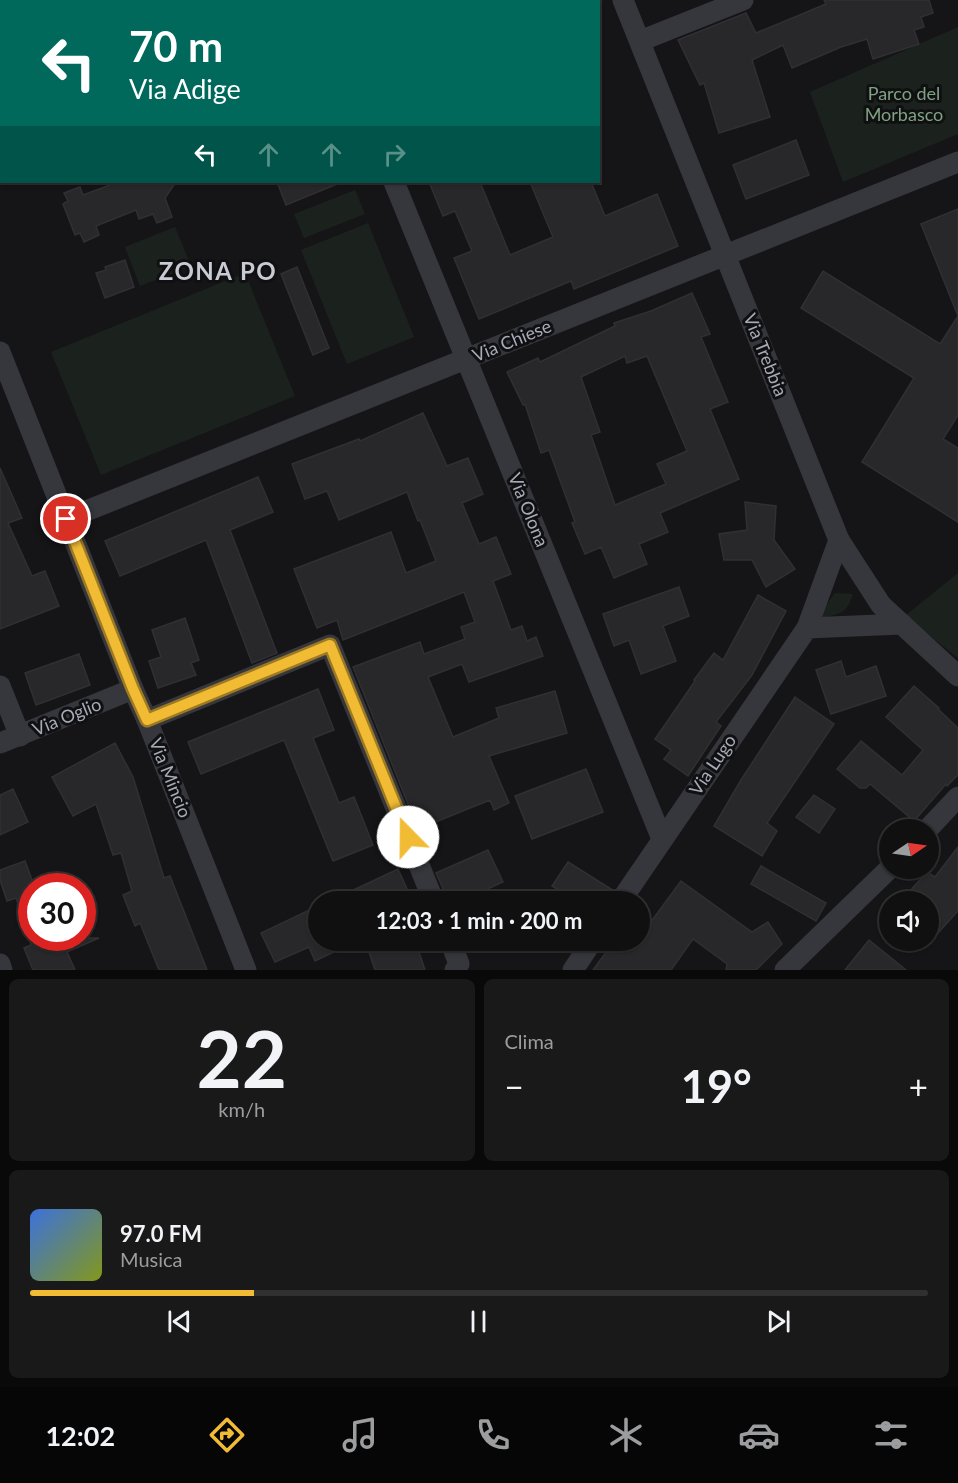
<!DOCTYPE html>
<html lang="it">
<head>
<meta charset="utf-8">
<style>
  body { margin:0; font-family:Lato,sans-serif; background:#19191a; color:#f1f3f6; height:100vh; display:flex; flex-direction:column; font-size:22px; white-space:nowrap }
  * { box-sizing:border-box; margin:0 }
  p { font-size:20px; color:#9c9d9f }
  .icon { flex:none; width:33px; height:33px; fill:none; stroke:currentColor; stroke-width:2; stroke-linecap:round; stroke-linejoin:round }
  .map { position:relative; height:970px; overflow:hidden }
  .sheet { display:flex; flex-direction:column; gap:9px; padding:9px; background:#090909; flex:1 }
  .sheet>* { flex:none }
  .top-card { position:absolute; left:0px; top:0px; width:600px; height:183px; box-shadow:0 2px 4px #0004,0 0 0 2px #303031; background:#00695c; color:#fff; overflow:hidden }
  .needle { width:39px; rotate:77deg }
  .fabs { position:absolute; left:879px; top:819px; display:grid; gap:12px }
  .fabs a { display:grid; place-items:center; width:60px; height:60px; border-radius:50%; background:#101011; box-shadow:0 2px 4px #0004,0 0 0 2px #303031; font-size:30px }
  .speed { position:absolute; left:18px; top:873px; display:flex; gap:12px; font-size:30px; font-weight:700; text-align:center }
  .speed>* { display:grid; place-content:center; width:78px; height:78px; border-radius:50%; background:#101011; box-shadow:0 2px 4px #0004,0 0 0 2px #303031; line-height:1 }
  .speed .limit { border:9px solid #d22; background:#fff; color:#111 }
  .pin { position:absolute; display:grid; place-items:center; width:51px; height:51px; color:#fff; margin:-26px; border:3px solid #fff; border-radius:50%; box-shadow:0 2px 6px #0007 }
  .me { position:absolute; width:66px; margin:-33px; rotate:338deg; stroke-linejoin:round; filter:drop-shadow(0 0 4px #0008) }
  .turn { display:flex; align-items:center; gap:21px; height:126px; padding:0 30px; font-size:27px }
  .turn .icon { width:78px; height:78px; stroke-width:2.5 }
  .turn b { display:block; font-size:42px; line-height:51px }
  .lanes { display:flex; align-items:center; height:57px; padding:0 30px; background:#0003; justify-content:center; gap:30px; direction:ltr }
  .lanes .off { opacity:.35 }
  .big { font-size:45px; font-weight:700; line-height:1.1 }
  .sheet .tile { flex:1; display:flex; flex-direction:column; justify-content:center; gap:9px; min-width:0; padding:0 21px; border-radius:9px; background:#19191a }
  .sheet .dial { align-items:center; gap:0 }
  .dial b { font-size:78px; line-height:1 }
  .song { display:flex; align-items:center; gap:18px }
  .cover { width:72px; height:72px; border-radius:9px; background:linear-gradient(135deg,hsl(220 70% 55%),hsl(70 70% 35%)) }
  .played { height:6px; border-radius:3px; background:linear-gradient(90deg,#f1bb34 25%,#303031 25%) }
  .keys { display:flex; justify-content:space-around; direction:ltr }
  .heat { display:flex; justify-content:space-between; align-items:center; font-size:33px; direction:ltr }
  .sheet .tiles { flex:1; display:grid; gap:9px; grid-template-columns:1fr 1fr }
  .tile:last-child { grid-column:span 2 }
  .trip { position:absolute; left:308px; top:891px; width:342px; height:60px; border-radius:30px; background:#101011; box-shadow:0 2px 4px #0004,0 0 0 2px #303031; font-weight:700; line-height:60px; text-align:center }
  .tabs { display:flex; height:96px; justify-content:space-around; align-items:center; background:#060607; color:#9c9d9f }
  .tabs .icon { width:42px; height:42px }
  .tabs .active { color:#f1bb34 }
  .tabs b { font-size:27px; color:#f1f3f6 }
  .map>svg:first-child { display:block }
</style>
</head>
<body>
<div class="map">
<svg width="958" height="970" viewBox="0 0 958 970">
  <rect width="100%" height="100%" fill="#151517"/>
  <g fill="#1b221d">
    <path d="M 958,27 L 958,134 L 843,182 L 810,92 Z"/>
    <path d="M 355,190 L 365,214 L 304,238 L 294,214 Z"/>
    <path d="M 368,223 L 414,337 L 347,364 L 301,250 Z"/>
    <path d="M 175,227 L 191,266 L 140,286 L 125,247 Z"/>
    <path d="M 245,273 L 295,396 L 101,475 L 51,352 Z"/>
    <path d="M 958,573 L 958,658 L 905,616 Z"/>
    <path d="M 835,593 L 853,594 C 846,614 842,613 822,618 L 823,609 Z"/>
  </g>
  <g fill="#28282b" stroke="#302f33" stroke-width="1.5" fill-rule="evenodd">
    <path d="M 824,0 L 929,0 L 933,13 L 921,17 L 924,27 L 914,30 L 919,44 L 873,59 L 867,39 L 841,47 L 792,68 L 783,45 L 752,60 L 770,117 L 719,133 L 704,83 L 700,85 L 678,40 L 746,13 L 756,33 L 826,4 Z"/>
    <path d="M 796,140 L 809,175 L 746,199 L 733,165 Z"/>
    <path d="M 118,182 L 176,182 L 165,198 L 172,217 L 157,223 L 153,214 L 139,219 L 136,210 L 96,226 L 99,235 L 84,242 L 80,233 L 75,235 L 63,204 L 68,201 L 64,193 L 80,187 L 83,195 Z"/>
    <path d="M 277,182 L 342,182 L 286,205 Z"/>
    <path d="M 429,182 L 480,182 L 510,255 L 553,237 L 530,182 L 591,182 L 605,216 L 657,194 L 678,246 L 574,289 L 571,281 L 479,319 L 454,258 L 472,251 L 455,211 L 443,216 Z"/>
    <path d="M 958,209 L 958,415 L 943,439 L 958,448 L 958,522 L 862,462 L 914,378 L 801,308 L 823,271 L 940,344 L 958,316 L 921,224 Z"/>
    <path d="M 125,260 L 134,287 L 105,298 L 96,273 L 106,270 L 105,267 Z"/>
    <path d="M 297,267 L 329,348 L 313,355 L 281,274 Z"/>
    <path d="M 692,293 L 710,334 L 701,337 L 728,402 L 710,409 L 739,479 L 660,513 L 668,532 L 639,544 L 647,564 L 614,578 L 601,547 L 585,554 L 572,523 L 575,522 L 549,450 L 541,453 L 525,404 L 523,405 L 507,372 L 538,358 L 540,362 L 615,326 L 614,323 L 651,311 ZM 625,356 L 627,363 L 647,356 L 687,451 L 657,464 L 666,484 L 615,505 L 591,435 L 600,432 L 581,377 Z"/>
    <path d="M 423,413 L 447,466 L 468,458 L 483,494 L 462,503 L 479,544 L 496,537 L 511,574 L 493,581 L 511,630 L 522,626 L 527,641 L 536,637 L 543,656 L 469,682 L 462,664 L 428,677 L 453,737 L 499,718 L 496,708 L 555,691 L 567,733 L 489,756 L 509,803 L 494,810 L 490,800 L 418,829 L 353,667 L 420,642 L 424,654 L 465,639 L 461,627 L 475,622 L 464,592 L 343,640 L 337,620 L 317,628 L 294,569 L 391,532 L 406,573 L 436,561 L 420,520 L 418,521 L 407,492 L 339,520 L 327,491 L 305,499 L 292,464 L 359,439 L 360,441 Z"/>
    <path d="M 0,468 L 22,518 L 8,523 L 32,576 L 45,571 L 59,606 L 0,629 Z"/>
    <path d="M 258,477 L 273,512 L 230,530 L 277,653 L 252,663 L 206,540 L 120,576 L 105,541 Z"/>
    <path d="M 745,502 L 776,506 L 774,540 L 795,569 L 766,587 L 752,560 L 724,560 L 719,534 L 747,530 Z"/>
    <path d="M 679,587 L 689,616 L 663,626 L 676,661 L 641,674 L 629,640 L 614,646 L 603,614 Z"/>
    <path d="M 758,595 L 786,611 L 752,675 L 716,722 L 721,726 L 688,776 L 664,759 L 671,750 L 655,739 L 695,681 L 694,680 L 714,653 L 723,660 Z"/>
    <path d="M 185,618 L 199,660 L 191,663 L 196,675 L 158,688 L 149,661 L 161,657 L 152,630 Z"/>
    <path d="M 79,654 L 90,685 L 36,705 L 25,673 Z"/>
    <path d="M 841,661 L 846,677 L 876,666 L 886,696 L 831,714 L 816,670 Z"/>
    <path d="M 914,686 L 939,708 L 938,709 L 958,728 L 958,775 L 947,786 L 946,784 L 914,821 L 870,784 L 866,788 L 860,788 L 837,769 L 861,741 L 902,775 L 923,750 L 886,717 Z"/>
    <path d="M 318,689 L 334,730 L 313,738 L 339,803 L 354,797 L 373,845 L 333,861 L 284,740 L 201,774 L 188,742 Z"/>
    <path d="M 795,697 L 834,724 L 767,823 L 777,831 L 762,856 L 714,826 L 741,780 Z"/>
    <path d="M 115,743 L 133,777 L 164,878 L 170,876 L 207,970 L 159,970 L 140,923 L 135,926 L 123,895 L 132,891 L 121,853 L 113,855 L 96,804 L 73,816 L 52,777 Z"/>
    <path d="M 586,769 L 603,812 L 532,839 L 515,796 Z"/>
    <path d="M 13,789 L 28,822 L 0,835 L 0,795 Z"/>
    <path d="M 814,795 L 835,809 L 819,833 L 796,817 Z"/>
    <path d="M 958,847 L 958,911 L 928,944 L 928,902 L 900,902 L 927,872 L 935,877 Z"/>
    <path d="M 488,850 L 503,882 L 459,902 L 449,902 L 436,873 Z"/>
    <path d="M 25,861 L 32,880 L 32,935 L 28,935 L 16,898 L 7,901 L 0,880 L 0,870 Z"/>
    <path d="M 568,862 L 611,889 L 603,902 L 558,902 L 564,893 L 552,886 Z"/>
    <path d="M 761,866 L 826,903 L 816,921 L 751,884 Z"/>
    <path d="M 398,869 L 413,902 L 328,902 Z"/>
    <path d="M 681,881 L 752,932 L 768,922 L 782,944 L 756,970 L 726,970 L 727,964 L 693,939 L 671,970 L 593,970 L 615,940 L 639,940 L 639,938 Z"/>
    <path d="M 318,906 L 318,940 L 359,940 L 315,961 L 309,947 L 275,962 L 261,933 Z"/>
    <path d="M 29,938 L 99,938 L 67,952 L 75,970 L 33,970 L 24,948 L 31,945 Z"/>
    <path d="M 365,940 L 415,940 L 425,970 L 375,970 Z"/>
    <path d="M 869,940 L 906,970 L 845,970 Z"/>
  </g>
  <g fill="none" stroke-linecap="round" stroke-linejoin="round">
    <g stroke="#36373c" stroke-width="21">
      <path d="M 96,0 L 96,2"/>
      <path d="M 320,0 L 321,2"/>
      <path d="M 623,0 L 839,540 L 881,605 L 958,676"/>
      <path d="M 425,2 L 429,0"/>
      <path d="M 640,41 L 743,0"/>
      <path d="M 0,174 L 2,174"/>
      <path d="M 394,182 L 662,839"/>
      <path d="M 0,352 L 133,689 L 147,720 L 246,970"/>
      <path d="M 66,519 L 958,162"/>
      <path d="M 807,628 L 839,540"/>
      <path d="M 0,686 L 20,736"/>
      <path d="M 147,720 L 330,645 L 434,902"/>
      <path d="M 0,743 L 133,689"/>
      <path d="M 927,830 L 958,797"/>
      <path d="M 620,902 L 807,628 L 902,624"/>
      <path d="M 450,940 L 459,964 L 455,970"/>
      <path d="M 0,964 L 2,970"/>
      <path d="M 573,970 L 593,940"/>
      <path d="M 785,970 L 890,868"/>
    </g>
  </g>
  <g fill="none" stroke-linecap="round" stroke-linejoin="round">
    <defs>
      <path id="route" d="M 66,519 L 133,689 L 147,720 L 330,645 L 408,837"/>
    </defs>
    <use href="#route" stroke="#9d7a22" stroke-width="15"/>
    <use href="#route" stroke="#f1bb34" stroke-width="10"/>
  </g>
  <g text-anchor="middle" stroke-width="6" stroke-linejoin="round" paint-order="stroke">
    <g font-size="18" fill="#7ea282" stroke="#101012">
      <text x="904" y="100">Parco del<tspan x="904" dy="21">Morbasco</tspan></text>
    </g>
    <g font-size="18" fill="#a7abb7" stroke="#101012">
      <text transform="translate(512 341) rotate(-22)" y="6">Via Chiese</text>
      <text transform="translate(765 355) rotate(68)" y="6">Via Trebbia</text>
      <text transform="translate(528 510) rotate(68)" y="6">Via Olona</text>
      <text transform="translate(67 717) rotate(-22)" y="6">Via Oglio</text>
      <text transform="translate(713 765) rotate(-56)" y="6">Via Lugo</text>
      <text transform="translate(170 778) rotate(68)" y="6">Via Mincio</text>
    </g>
    <g font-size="24" font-weight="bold" letter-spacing="1.5" fill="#c8cbd3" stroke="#101012">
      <text x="218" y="280">ZONA PO</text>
    </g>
  </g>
</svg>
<div class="fabs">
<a><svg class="needle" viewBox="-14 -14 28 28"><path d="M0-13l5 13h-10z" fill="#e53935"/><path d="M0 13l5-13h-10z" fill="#9c9d9f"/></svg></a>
<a><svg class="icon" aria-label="sound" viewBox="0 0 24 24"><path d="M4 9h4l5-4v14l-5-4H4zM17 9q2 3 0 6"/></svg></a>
</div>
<div class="speed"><div class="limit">30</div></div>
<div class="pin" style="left:66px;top:519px;background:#d93025"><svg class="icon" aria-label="arrive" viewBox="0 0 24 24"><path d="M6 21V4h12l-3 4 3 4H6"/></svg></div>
<svg class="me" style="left:408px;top:837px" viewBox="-20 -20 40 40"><circle r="19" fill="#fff"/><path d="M0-13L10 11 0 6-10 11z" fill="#f1bb34"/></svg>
<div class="trip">12:03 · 1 min · 200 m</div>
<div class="top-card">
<div class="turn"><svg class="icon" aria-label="left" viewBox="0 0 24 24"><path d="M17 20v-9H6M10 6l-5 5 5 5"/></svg><div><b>70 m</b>Via Adige</div></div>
<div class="lanes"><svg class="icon" aria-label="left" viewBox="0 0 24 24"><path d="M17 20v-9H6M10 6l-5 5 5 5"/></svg><svg class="icon off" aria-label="ahead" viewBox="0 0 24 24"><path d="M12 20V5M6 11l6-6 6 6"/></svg><svg class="icon off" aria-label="ahead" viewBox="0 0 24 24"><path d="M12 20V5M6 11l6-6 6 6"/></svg><svg class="icon off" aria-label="right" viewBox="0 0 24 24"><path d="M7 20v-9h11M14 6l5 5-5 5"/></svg></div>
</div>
</div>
<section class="sheet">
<div class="tiles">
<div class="tile dial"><b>22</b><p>km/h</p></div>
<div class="tile"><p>Clima</p>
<div class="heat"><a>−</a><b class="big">19°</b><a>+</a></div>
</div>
<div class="tile">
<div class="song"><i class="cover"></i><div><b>97.0 FM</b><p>Musica</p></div></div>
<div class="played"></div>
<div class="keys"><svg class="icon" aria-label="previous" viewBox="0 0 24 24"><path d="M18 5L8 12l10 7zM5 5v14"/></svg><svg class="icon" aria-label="pause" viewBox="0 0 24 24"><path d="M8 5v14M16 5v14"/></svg><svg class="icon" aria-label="next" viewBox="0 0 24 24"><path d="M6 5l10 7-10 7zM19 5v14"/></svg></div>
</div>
</div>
</section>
<nav class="tabs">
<b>12:02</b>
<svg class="icon active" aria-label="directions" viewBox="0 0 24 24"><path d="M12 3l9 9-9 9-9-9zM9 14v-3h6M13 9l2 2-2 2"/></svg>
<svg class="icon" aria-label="music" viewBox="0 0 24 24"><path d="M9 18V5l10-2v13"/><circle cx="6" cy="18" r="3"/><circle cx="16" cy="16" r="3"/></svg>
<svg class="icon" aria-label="phone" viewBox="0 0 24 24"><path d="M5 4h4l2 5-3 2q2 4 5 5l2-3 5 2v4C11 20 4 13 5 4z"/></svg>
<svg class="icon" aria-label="climate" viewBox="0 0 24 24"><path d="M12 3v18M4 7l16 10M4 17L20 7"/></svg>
<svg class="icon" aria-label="car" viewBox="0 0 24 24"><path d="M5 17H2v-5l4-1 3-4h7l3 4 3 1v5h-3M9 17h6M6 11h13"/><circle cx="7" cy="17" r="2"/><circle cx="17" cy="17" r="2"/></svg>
<svg class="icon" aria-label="filters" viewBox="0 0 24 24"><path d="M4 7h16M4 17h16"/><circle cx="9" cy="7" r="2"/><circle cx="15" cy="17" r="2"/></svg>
</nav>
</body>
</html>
